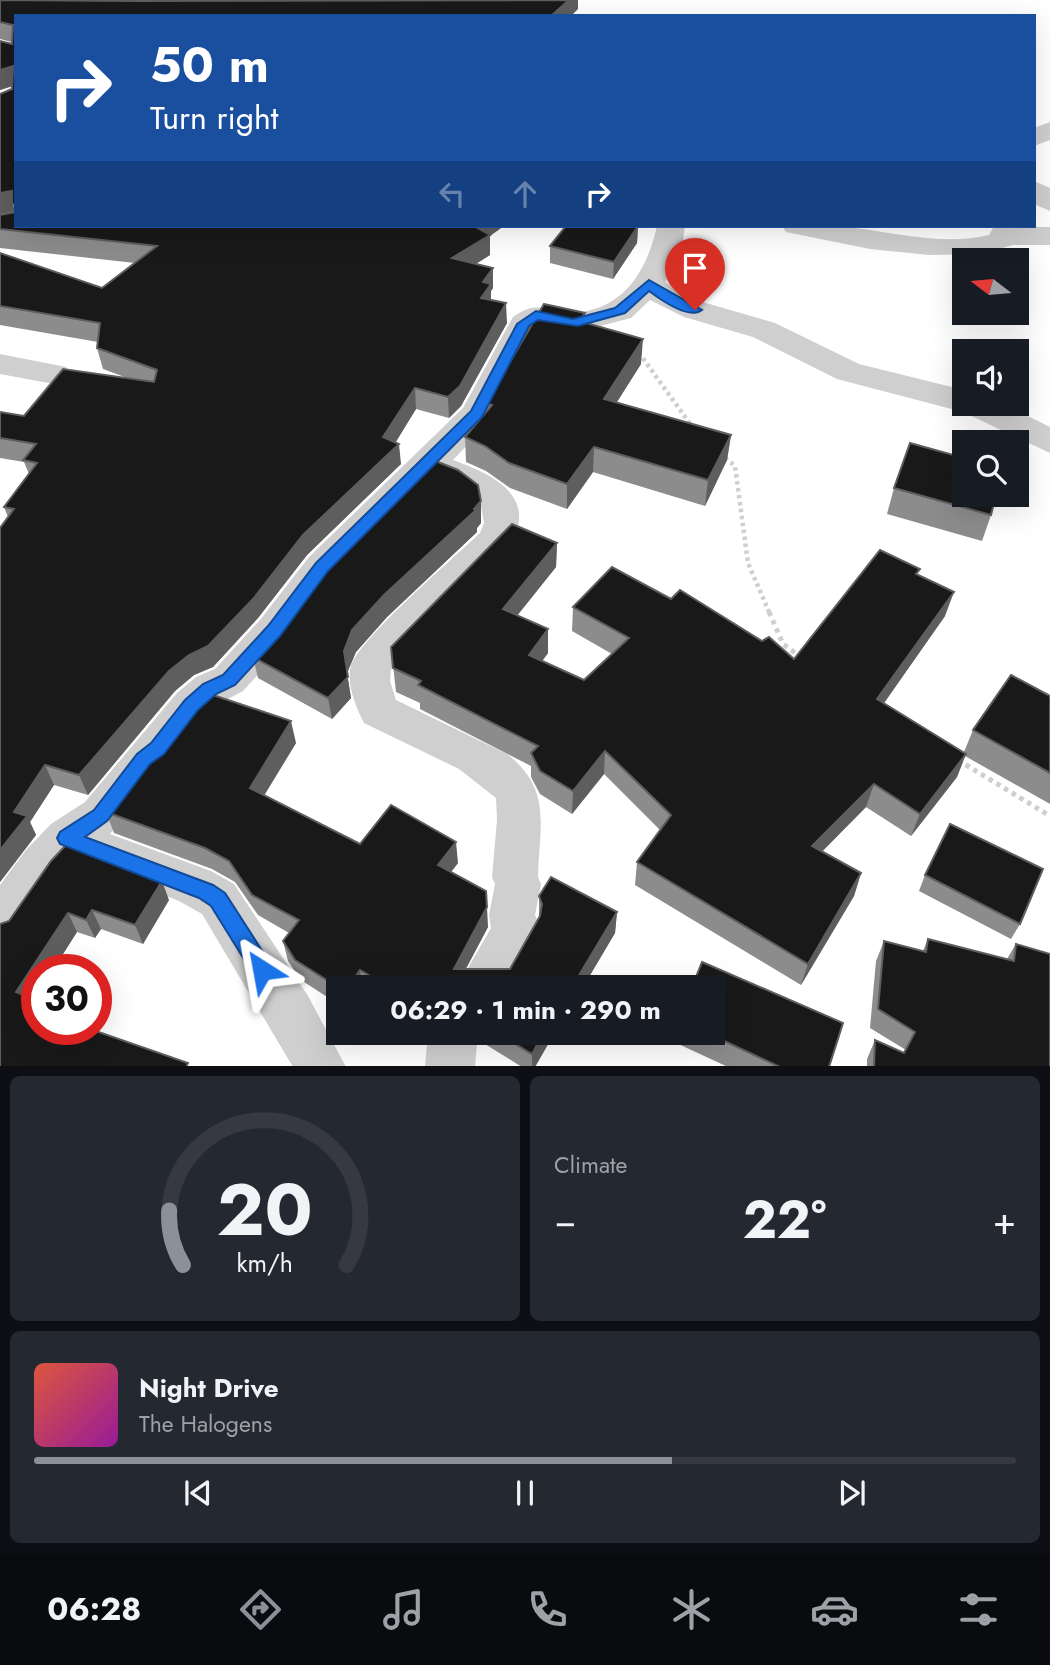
<!DOCTYPE html>
<html lang="en">
<head>
<meta charset="utf-8">
<style>
  body { margin:0; font-family:Jost,sans-serif; background:#242831; color:#f1f3f6; height:100vh; display:flex; flex-direction:column; font-size:26px; white-space:nowrap }
  * { box-sizing:border-box; margin:0 }
  p { font-size:23px; color:#9ea1a6 }
  .icon { flex:none; width:38px; height:38px; fill:none; stroke:currentColor; stroke-width:2; stroke-linecap:round; stroke-linejoin:round }
  .map { position:relative; height:1066px; overflow:hidden }
  .details { display:flex; flex-direction:column; gap:10px; padding:10px; background:#0d0f14; flex:1 }
  .details>* { flex:none }
  .top-card { position:absolute; left:14px; top:14px; width:1022px; height:214px; border-radius:0px; box-shadow:0 7px 28px #0002; background:#1a4fa0; color:#fff; overflow:hidden }
  .needle { width:46px; rotate:286deg }
  .controls { position:absolute; left:952px; top:248px; display:grid; gap:14px }
  .controls a { display:grid; place-items:center; width:77px; height:77px; border-radius:0px; background:#171b24; box-shadow:0 7px 28px #0002; font-size:35px }
  .speed { position:absolute; left:21px; top:954px; display:flex; gap:14px; font-size:35px; font-weight:700; text-align:center }
  .speed>* { display:grid; place-content:center; width:91px; height:91px; border-radius:50%; background:#171b24; box-shadow:0 7px 28px #0002; line-height:1 }
  .speed .limit { border:10px solid #d22; background:#fff; color:#111 }
  .pin { position:absolute; display:grid; place-items:center; width:60px; height:60px; color:#fff; margin:-72px -30px; border-radius:50% 50% 50% 0; rotate:-45deg; box-shadow:0 0 7px #0007 }
  .pin .icon { rotate:45deg }
  .me { position:absolute; width:77px; margin:-38px; rotate:326deg; stroke-linejoin:round; filter:drop-shadow(0 0 5px #0008) }
  .turn { display:flex; align-items:center; gap:24px; height:147px; padding:0 21px; font-size:32px }
  .turn .icon { width:91px; height:91px; stroke-width:2.5 }
  .turn b { display:block; font-size:49px; line-height:60px }
  .lanes { display:flex; align-items:center; height:66px; padding:0 21px; background:#0003; justify-content:center; gap:35px; direction:ltr }
  .lanes .off { opacity:.35 }
  .big { font-size:52px; font-weight:700; line-height:1.1 }
  .details .card { flex:1; display:flex; flex-direction:column; justify-content:center; gap:10px; min-width:0; padding:0 24px; border-radius:10px; background:#242831 }
  .details .dial { align-items:center; gap:0 }
  .dial svg { height:182px; overflow:visible; fill:none; stroke:#363941; stroke-width:7; stroke-linecap:round; text-anchor:middle }
  .dial text { fill:#f1f3f6; stroke:none }
  .song { display:flex; align-items:center; gap:21px }
  .cover { width:84px; height:84px; border-radius:10px; background:linear-gradient(135deg,hsl(10 70% 55%),hsl(300 70% 35%)) }
  .played { height:7px; border-radius:4px; background:linear-gradient(90deg,#8c9099 65%,#363941 65%) }
  .keys { display:flex; justify-content:space-around; direction:ltr }
  .heat { display:flex; justify-content:space-between; align-items:center; font-size:38px; direction:ltr }
  .details .tiles { flex:1; display:grid; gap:10px; grid-template-columns:1fr 1fr }
  .card:last-child { grid-column:span 2 }
  .trip { position:absolute; left:326px; top:975px; width:399px; height:70px; border-radius:0px; background:#171b24; box-shadow:0 7px 28px #0002; font-weight:700; line-height:70px; text-align:center }
  .dock { display:flex; height:112px; justify-content:space-around; align-items:center; background:#090b0e; color:#9ea1a6 }
  .dock .icon { width:49px; height:49px }
  .dock .selected { color:#8c9099 }
  .dock b { font-size:32px; color:#f1f3f6 }
  .map>svg:first-child { display:block }
</style>
</head>
<body>
<div class="map">
<svg width="1050" height="1067" viewBox="0 0 1050 1067">
  <rect width="100%" height="100%" fill="#fff"/>
  <g fill="none" stroke-linecap="round" stroke-linejoin="round">
    <g stroke="#cfcfcf" stroke-width="4.5" stroke-dasharray="3.5 3.5" stroke-linecap="butt">
      <path d="M 637,355 L 642,357 L 693,428"/>
      <path d="M 725,458 L 735,466 L 748,563 L 770,614"/>
    </g>
    <g stroke="#cfcfcf" stroke-width="5" stroke-dasharray="4.5 4.5" stroke-linecap="butt">
      <path d="M 769,612 L 783,644 L 802,658"/>
      <path d="M 958,760 L 1050,816"/>
    </g>
    <g fill="#cfcfcf" fill-rule="evenodd">
      <path d="M 1050,122 L 1050,140 L 1034,146 L 1034,128 Z"/>
      <path d="M 1034,181 L 1050,188 L 1050,211 L 1034,204 Z"/>
      <path d="M 657,226 L 685,226 L 681,253 L 665,282 L 676,291 L 706,303 L 775,323 L 859,364 L 964,390 L 964,404 L 1003,404 L 1050,427 L 1050,453 L 963,412 L 837,379 L 753,337 L 684,317 L 650,300 L 631,318 L 573,333 L 542,326 L 489,422 L 453,460 C 497,476 539,497 509,549 L 420,637 L 391,670 L 390,681 L 396,700 L 507,754 C 553,790 539,826 538,877 L 541,884 L 535,915 L 539,924 L 537,935 L 508,987 L 457,987 L 491,928 L 489,915 L 495,884 L 492,877 L 497,820 L 496,798 L 459,769 L 364,723 C 356,707 346,684 351,666 C 358,640 456,556 480,533 L 484,523 L 481,506 L 460,490 L 434,479 L 335,577 L 288,642 L 243,691 L 224,701 L 207,717 L 110,834 L 211,871 L 234,884 L 308,996 L 346,1067 L 293,1067 L 202,914 L 179,901 L 74,861 L 58,878 L 17,938 L 0,945 L 0,885 L 26,850 L 51,824 L 85,802 L 177,693 L 196,677 L 215,669 L 260,620 L 309,557 L 463,408 L 513,317 C 541,297 547,315 574,313 C 625,309 647,270 657,226 Z"/>
      <path d="M 782,226 C 800,226 819,224 837,226 C 887,230 938,247 989,235 L 994,226 L 1050,227 L 1050,245 L 1013,245 L 981,254 L 929,255 L 870,249 L 786,232 Z"/>
      <path d="M 0,354 L 66,367 L 70,374 L 66,381 L 54,384 L 0,374 Z"/>
      <path d="M 428,1032 L 478,1032 L 475,1067 L 425,1067 Z"/>
    </g>
  </g>
  <g fill="#8c8c8c">
    <path d="M 0,0 L 578,9 L 16,16 L 16,226 L 490,236 L 490,255 L 476,264 L 493,288 L 491,291 L 491,300 L 507,323 L 461,406 L 449,418 L 416,409 L 395,442 L 401,464 L 307,555 L 258,618 L 213,667 L 194,675 L 175,691 L 88,795 L 54,785 L 30,822 L 36,835 L 0,882 L 8,517 L 4,507 L 29,474 L 24,462 L 0,458 L 0,412 L 24,416 L 130,379 L 103,369 L 97,348 L 98,342 L 0,325 L 0,253 L 102,288 L 135,263 L 0,248 L 0,215 L 15,212 L 0,214 L 12,86 L 0,90 L 0,41 L 12,44 L 12,42 L 0,39 Z"/>
    <path d="M 638,226 L 637,243 L 613,279 L 550,263 L 550,246 Z"/>
    <path d="M 585,313 L 584,323 L 641,364 L 617,402 L 731,435 L 727,460 L 705,506 L 593,472 L 567,509 L 510,488 L 486,471 L 466,462 L 465,437 L 486,412 L 486,403 Z"/>
    <path d="M 894,488 L 991,515 L 982,541 L 887,514 Z"/>
    <path d="M 481,501 L 481,523 L 477,528 L 477,532 L 387,617 L 356,652 L 347,673 L 351,698 L 332,719 L 258,678 L 253,657 Z"/>
    <path d="M 557,543 L 556,567 L 517,616 L 548,629 L 548,653 L 542,661 L 584,680 L 612,654 L 572,631 L 573,607 L 671,599 L 762,641 L 794,659 L 918,575 L 945,616 L 884,703 L 964,752 L 973,730 L 1050,696 L 1050,804 L 965,756 L 957,777 L 911,836 L 866,807 L 822,851 L 861,873 L 854,896 L 801,985 L 635,885 L 637,862 L 660,830 L 604,774 L 572,814 L 540,794 L 531,777 L 531,766 L 420,709 L 420,703 L 396,692 L 391,647 Z"/>
    <path d="M 296,743 L 264,796 L 360,844 L 458,863 L 451,872 L 488,927 L 466,969 L 510,969 L 539,917 L 539,896 L 617,912 L 615,933 L 583,987 L 338,987 L 338,1004 L 301,980 L 288,961 L 283,941 L 289,933 L 258,915 L 235,882 L 212,869 L 114,833 L 106,812 Z"/>
    <path d="M 925,875 L 1020,924 L 1011,939 L 919,891 Z"/>
    <path d="M 169,900 L 143,944 L 101,929 L 95,938 L 77,932 L 33,999 L 37,1029 L 0,1067 L 9,921 Z"/>
    <path d="M 928,939 L 1007,959 L 1016,944 L 1050,1067 L 867,1067 L 867,1059 L 875,1040 L 904,1053 L 906,1050 L 870,1028 L 876,961 L 884,941 L 923,951 Z"/>
    <path d="M 479,1032 L 555,1032 L 535,1067 L 522,1067 L 480,1041 Z"/>
    <path d="M 676,1032 L 712,1032 L 829,1067 L 728,1067 L 674,1042 Z"/>
  </g>
  <g fill="#5e5e5e">
    <path d="M 569,0 L 578,0 L 578,9 L 571,16 L 551,16 Z"/>
    <path d="M 13,66 L 16,85 L 0,90 L 0,70 Z"/>
    <path d="M 12,191 L 12,204 L 15,211 L 0,214 L 0,193 Z"/>
    <path d="M 475,226 L 504,226 L 490,236 L 490,255 L 453,278 L 452,258 Z"/>
    <path d="M 638,226 L 637,243 L 613,279 L 614,262 Z"/>
    <path d="M 493,268 L 493,288 L 491,291 L 491,304 L 481,298 L 483,282 Z"/>
    <path d="M 506,303 L 507,323 L 461,406 L 449,418 L 448,397 Z"/>
    <path d="M 585,313 L 584,339 L 579,321 Z"/>
    <path d="M 643,339 L 641,364 L 603,424 L 604,399 Z"/>
    <path d="M 415,388 L 416,409 L 388,455 L 399,444 L 401,464 L 307,555 L 258,618 L 213,667 L 194,675 L 175,691 L 88,795 L 79,775 L 169,671 L 303,535 L 383,437 Z"/>
    <path d="M 731,435 L 727,460 L 705,506 L 708,480 Z"/>
    <path d="M 594,447 L 593,472 L 567,509 L 567,484 Z"/>
    <path d="M 481,501 L 481,523 L 477,528 L 477,532 L 387,617 L 356,652 L 347,673 L 351,698 L 332,719 L 328,698 L 344,651 L 352,630 L 384,595 L 474,509 Z"/>
    <path d="M 557,543 L 556,567 L 503,633 L 503,609 Z"/>
    <path d="M 954,592 L 945,616 L 870,723 L 877,699 Z"/>
    <path d="M 548,629 L 548,653 L 529,679 L 529,655 Z"/>
    <path d="M 291,721 L 296,743 L 255,810 L 250,788 Z"/>
    <path d="M 605,751 L 604,774 L 572,814 L 573,791 Z"/>
    <path d="M 966,754 L 957,777 L 911,836 L 920,814 Z"/>
    <path d="M 45,765 L 54,785 L 30,822 L 36,835 L 0,882 L 0,850 L 14,812 Z"/>
    <path d="M 874,784 L 866,807 L 806,868 L 812,846 Z"/>
    <path d="M 456,842 L 458,863 L 440,886 L 438,865 Z"/>
    <path d="M 861,873 L 854,896 L 801,985 L 808,964 Z"/>
    <path d="M 162,881 L 169,900 L 143,944 L 135,925 Z"/>
    <path d="M 487,907 L 488,927 L 456,987 L 454,969 Z"/>
    <path d="M 92,910 L 101,929 L 95,938 L 86,920 Z"/>
    <path d="M 617,912 L 615,933 L 583,987 L 572,987 Z"/>
    <path d="M 68,913 L 77,932 L 53,970 L 37,970 L 37,994 L 26,1010 L 16,992 Z"/>
    <path d="M 360,970 L 363,987 L 348,987 Z"/>
    <path d="M 544,1032 L 555,1032 L 535,1067 L 532,1067 L 532,1054 Z"/>
  </g>
  <g fill="#191919" stroke="#5e5e5e" stroke-width="2">
    <path d="M 0,0 L 135,1 L 569,0 L 551,16 L 16,16 L 16,204 L 12,204 L 12,191 L 0,193 L 0,94 L 12,89 L 13,66 L 0,70 L 0,41 L 12,44 L 13,25 L 0,22 Z"/>
    <path d="M 16,212 L 16,226 L 475,226 L 474,226 L 490,235 L 452,258 L 493,268 L 483,282 L 491,284 L 481,298 L 506,303 L 460,386 L 448,397 L 415,388 L 383,437 L 399,444 L 303,535 L 254,598 L 208,646 L 189,655 L 169,671 L 79,775 L 45,765 L 14,812 L 27,816 L 0,850 L 0,528 L 14,509 L 4,507 L 37,463 L 23,460 L 36,444 L 0,438 L 0,412 L 24,416 L 63,369 L 154,382 L 157,370 L 97,348 L 100,323 L 0,306 L 0,253 L 102,288 L 157,246 L 0,229 L 0,215 Z"/>
    <path d="M 566,226 L 638,226 L 614,262 L 550,246 Z"/>
    <path d="M 544,304 L 585,313 L 579,321 L 643,339 L 604,399 L 731,435 L 708,480 L 594,447 L 567,484 L 509,463 L 485,446 L 465,437 L 492,405 L 486,403 Z"/>
    <path d="M 910,443 L 964,458 L 964,495 L 996,495 L 991,515 L 894,488 Z"/>
    <path d="M 433,460 L 458,470 L 478,485 L 481,501 L 474,509 L 476,510 L 384,595 L 352,630 L 344,651 L 348,677 L 328,698 L 253,657 L 286,622 L 334,557 Z"/>
    <path d="M 512,524 L 557,543 L 503,609 L 548,629 L 529,655 L 584,680 L 629,638 L 573,607 L 612,567 L 671,599 L 680,590 L 762,641 L 769,637 L 794,659 L 880,550 L 920,569 L 916,574 L 954,592 L 877,699 L 966,754 L 920,814 L 874,784 L 812,846 L 861,873 L 808,964 L 637,862 L 671,815 L 605,751 L 573,791 L 540,771 L 531,753 L 538,746 L 418,685 L 421,681 L 393,668 L 391,647 Z"/>
    <path d="M 1011,675 L 1050,696 L 1050,773 L 973,730 Z"/>
    <path d="M 207,693 L 291,721 L 250,788 L 360,844 L 391,805 L 456,842 L 438,865 L 486,891 L 487,907 L 454,969 L 510,969 L 540,916 L 542,904 L 539,896 L 551,877 L 617,912 L 572,987 L 389,987 L 360,970 L 348,987 L 338,987 L 295,960 L 283,941 L 299,920 L 252,895 L 229,861 L 205,848 L 106,812 Z"/>
    <path d="M 950,824 L 1043,869 L 1020,924 L 925,875 Z"/>
    <path d="M 66,845 L 162,881 L 135,925 L 92,910 L 86,920 L 68,913 L 16,992 L 37,1000 L 37,1029 L 90,1029 L 188,1063 L 186,1067 L 0,1067 L 0,924 L 9,921 L 51,861 Z"/>
    <path d="M 928,939 L 1014,961 L 1016,944 L 1050,954 L 1050,1067 L 874,1067 L 875,1040 L 904,1053 L 915,1032 L 878,1009 L 884,941 L 926,952 Z"/>
    <path d="M 702,962 L 843,1023 L 829,1067 L 780,1067 L 705,1032 L 712,1032 L 712,987 L 692,987 Z"/>
    <path d="M 496,1032 L 544,1032 L 532,1054 Z"/>
  </g>
  <path fill="#1a73e8" stroke="#114b97" stroke-width="2" d="M 649,280 L 702,310 C 689,320 661,300 649,291 L 625,313 L 578,326 L 538,320 L 529,326 L 482,417 L 328,571 L 280,636 L 235,685 L 216,694 L 198,710 L 164,754 L 150,764 L 107,821 L 85,837 L 213,885 L 225,893 L 270,963 L 273,970 L 270,977 L 262,980 L 255,977 L 211,906 L 199,898 L 60,844 L 57,838 L 60,832 L 94,810 L 137,754 L 151,743 L 185,700 L 203,684 L 223,675 L 268,626 L 316,563 L 471,411 L 517,324 L 536,311 L 573,319 L 615,308 Z"/>
</svg>
<div class="controls">
<a><svg class="needle" viewBox="-14 -14 28 28"><path d="M0-13l5 13h-10z" fill="#e53935"/><path d="M0 13l5-13h-10z" fill="#9ea1a6"/></svg></a>
<a><svg class="icon" aria-label="sound" viewBox="0 0 24 24"><path d="M4 9h4l5-4v14l-5-4H4zM17 9q2 3 0 6"/></svg></a>
<a><svg class="icon" aria-label="search" viewBox="0 0 24 24"><circle cx="10" cy="10" r="6"/><path d="M15 15l6 6"/></svg></a>
</div>
<div class="speed"><div class="limit">30</div></div>
<div class="pin" style="left:695px;top:310px;background:#d93025"><svg class="icon" aria-label="arrive" viewBox="0 0 24 24"><path d="M6 21V4h12l-3 4 3 4H6"/></svg></div>
<svg class="me" style="left:262px;top:970px" viewBox="-20 -20 40 40"><path d="M0-17L14 15 0 8-14 15z" fill="#1a73e8" stroke="#fff" stroke-width="4"/></svg>
<div class="trip">06:29 · 1 min · 290 m</div>
<div class="top-card">
<div class="turn"><svg class="icon" aria-label="right" viewBox="0 0 24 24"><path d="M7 20v-9h11M14 6l5 5-5 5"/></svg><div><b>50 m</b>Turn right</div></div>
<div class="lanes"><svg class="icon off" aria-label="left" viewBox="0 0 24 24"><path d="M17 20v-9H6M10 6l-5 5 5 5"/></svg><svg class="icon off" aria-label="ahead" viewBox="0 0 24 24"><path d="M12 20V5M6 11l6-6 6 6"/></svg><svg class="icon" aria-label="right" viewBox="0 0 24 24"><path d="M7 20v-9h11M14 6l5 5-5 5"/></svg></div>
</div>
</div>
<section class="details">
<div class="tiles">
<div class="card dial"><svg viewBox="0 0 100 80">
<path d="M14 69A42 42 0 1 1 86 69"/>
<path d="M14 69A42 42 0 0 1 8 45" stroke="#8c9099"/>
<text x="50" y="56" font-size="32" font-weight="700">20</text>
<text x="50" y="72" font-size="11">km/h</text>
</svg></div>
<div class="card"><p>Climate</p>
<div class="heat"><a>−</a><b class="big">22°</b><a>+</a></div>
</div>
<div class="card">
<div class="song"><i class="cover"></i><div><b>Night Drive</b><p>The Halogens</p></div></div>
<div class="played"></div>
<div class="keys"><svg class="icon" aria-label="previous" viewBox="0 0 24 24"><path d="M18 5L8 12l10 7zM5 5v14"/></svg><svg class="icon" aria-label="pause" viewBox="0 0 24 24"><path d="M8 5v14M16 5v14"/></svg><svg class="icon" aria-label="next" viewBox="0 0 24 24"><path d="M6 5l10 7-10 7zM19 5v14"/></svg></div>
</div>
</div>
</section>
<nav class="dock">
<b>06:28</b>
<svg class="icon selected" aria-label="directions" viewBox="0 0 24 24"><path d="M12 3l9 9-9 9-9-9zM9 14v-3h6M13 9l2 2-2 2"/></svg>
<svg class="icon" aria-label="music" viewBox="0 0 24 24"><path d="M9 18V5l10-2v13"/><circle cx="6" cy="18" r="3"/><circle cx="16" cy="16" r="3"/></svg>
<svg class="icon" aria-label="phone" viewBox="0 0 24 24"><path d="M5 4h4l2 5-3 2q2 4 5 5l2-3 5 2v4C11 20 4 13 5 4z"/></svg>
<svg class="icon" aria-label="climate" viewBox="0 0 24 24"><path d="M12 3v18M4 7l16 10M4 17L20 7"/></svg>
<svg class="icon" aria-label="car" viewBox="0 0 24 24"><path d="M5 17H2v-5l4-1 3-4h7l3 4 3 1v5h-3M9 17h6M6 11h13"/><circle cx="7" cy="17" r="2"/><circle cx="17" cy="17" r="2"/></svg>
<svg class="icon" aria-label="filters" viewBox="0 0 24 24"><path d="M4 7h16M4 17h16"/><circle cx="9" cy="7" r="2"/><circle cx="15" cy="17" r="2"/></svg>
</nav>
</body>
</html>
